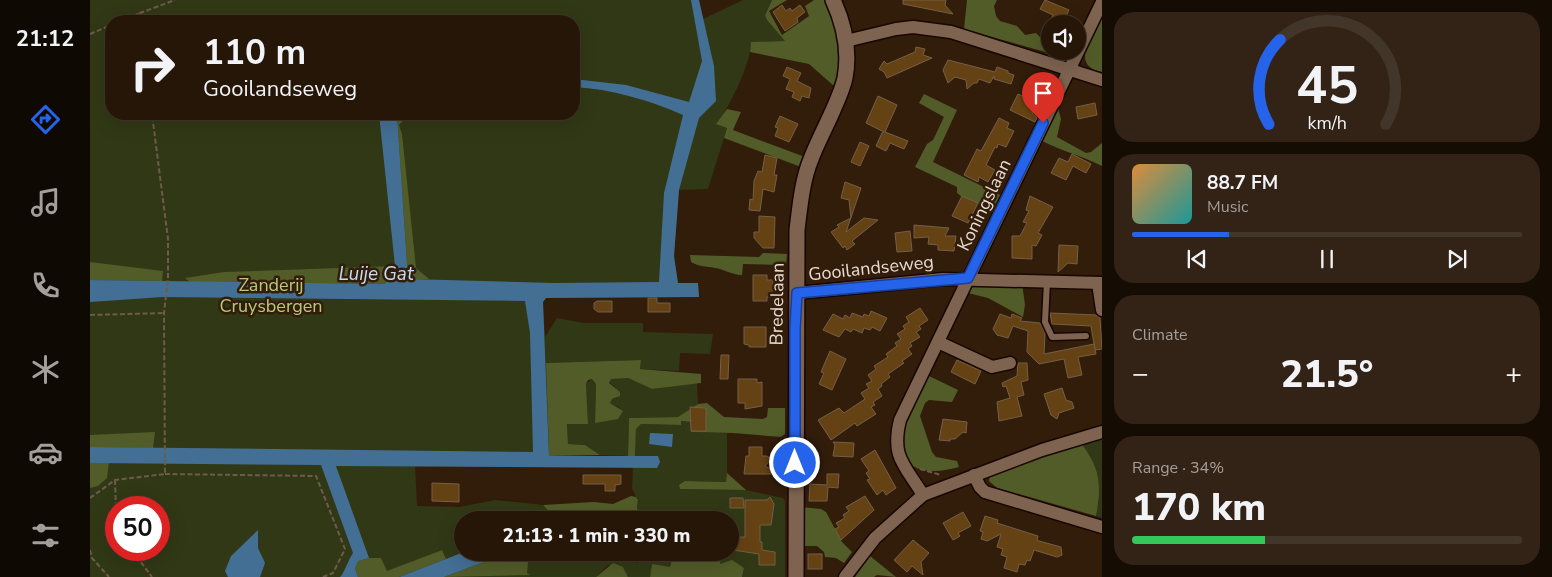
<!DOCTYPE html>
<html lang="en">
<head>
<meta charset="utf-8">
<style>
  body { margin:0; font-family:"Nunito Sans",sans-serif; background:#322316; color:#f1f3f6; height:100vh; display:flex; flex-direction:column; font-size:19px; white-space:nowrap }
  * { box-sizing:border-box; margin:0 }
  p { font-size:16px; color:#a49f9c }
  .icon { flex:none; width:28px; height:28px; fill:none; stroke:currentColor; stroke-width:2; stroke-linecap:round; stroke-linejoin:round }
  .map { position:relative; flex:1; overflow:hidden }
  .drawer { display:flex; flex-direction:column; gap:12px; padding:12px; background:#150c04; width:450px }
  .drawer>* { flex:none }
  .guide { position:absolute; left:15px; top:15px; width:475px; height:105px; border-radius:20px; box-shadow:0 5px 20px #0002,0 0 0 1px #423529; background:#261608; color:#f1f3f6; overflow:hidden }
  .tools { position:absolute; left:951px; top:15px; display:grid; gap:10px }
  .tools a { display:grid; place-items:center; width:45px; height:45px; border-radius:50%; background:#261608; box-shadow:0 5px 20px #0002,0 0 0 1px #423529; font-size:25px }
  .speed { position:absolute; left:15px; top:496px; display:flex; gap:10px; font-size:25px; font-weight:700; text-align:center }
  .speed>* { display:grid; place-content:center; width:65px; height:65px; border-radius:50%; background:#261608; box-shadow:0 5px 20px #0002,0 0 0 1px #423529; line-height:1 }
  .speed .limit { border:8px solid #d22; background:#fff; color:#111 }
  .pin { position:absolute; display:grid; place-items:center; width:42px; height:42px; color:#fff; margin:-51px -21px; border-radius:50% 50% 50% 0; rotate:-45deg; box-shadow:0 0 5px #0007 }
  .pin .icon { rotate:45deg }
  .me { position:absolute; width:55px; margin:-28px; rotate:0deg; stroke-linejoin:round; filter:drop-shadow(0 0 4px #0008) }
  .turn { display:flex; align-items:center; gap:18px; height:105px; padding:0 15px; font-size:22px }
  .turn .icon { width:65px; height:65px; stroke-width:2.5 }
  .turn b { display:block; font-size:35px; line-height:42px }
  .big { font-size:38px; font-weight:800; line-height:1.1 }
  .drawer .tile { flex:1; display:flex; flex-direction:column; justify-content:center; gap:8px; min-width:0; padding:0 18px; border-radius:20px; background:#322316 }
  .drawer .dial { align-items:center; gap:0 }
  .dial svg { height:130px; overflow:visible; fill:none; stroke:#423529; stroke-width:7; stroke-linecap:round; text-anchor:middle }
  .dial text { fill:#f1f3f6; stroke:none }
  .song { display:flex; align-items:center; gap:15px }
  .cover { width:60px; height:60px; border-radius:8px; background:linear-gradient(135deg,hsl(30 70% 55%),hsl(180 70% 35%)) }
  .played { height:5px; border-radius:2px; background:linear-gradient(90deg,#2563eb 25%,#423529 25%) }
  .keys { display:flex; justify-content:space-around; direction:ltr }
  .heat { display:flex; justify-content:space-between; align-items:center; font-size:28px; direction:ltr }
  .charge { height:8px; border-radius:4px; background:linear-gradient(90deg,#34c759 34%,#423529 0) }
  .trip { position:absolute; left:364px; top:511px; width:285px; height:50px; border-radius:25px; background:#261608; box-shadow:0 5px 20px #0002,0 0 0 1px #423529; font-weight:800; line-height:50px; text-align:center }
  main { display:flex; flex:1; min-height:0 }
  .dock { display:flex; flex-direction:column; width:90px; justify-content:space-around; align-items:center; background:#0f0903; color:#a49f9c }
  .dock .icon { width:35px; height:35px }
  .dock .on { color:#2563eb }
  .dock b { font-size:22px; color:#f1f3f6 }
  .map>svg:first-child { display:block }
</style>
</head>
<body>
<main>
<nav class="dock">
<b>21:12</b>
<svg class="icon on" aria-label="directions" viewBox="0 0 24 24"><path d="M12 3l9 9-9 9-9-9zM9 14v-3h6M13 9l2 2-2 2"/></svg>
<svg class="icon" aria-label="music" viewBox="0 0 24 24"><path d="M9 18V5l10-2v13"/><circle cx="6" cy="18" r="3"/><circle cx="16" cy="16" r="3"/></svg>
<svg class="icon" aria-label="phone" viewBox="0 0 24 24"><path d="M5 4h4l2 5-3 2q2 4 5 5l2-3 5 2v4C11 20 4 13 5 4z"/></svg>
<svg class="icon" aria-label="climate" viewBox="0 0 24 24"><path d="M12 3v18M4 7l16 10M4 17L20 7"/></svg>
<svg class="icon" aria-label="car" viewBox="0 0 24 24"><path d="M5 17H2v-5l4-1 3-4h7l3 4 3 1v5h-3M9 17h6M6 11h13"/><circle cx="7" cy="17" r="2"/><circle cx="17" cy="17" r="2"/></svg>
<svg class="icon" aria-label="filters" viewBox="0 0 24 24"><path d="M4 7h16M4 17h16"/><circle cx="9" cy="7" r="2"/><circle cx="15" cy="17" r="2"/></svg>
</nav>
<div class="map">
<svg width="1012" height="577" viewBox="0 0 1012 577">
  <rect width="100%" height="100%" fill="#321d0b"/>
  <g fill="#313815" fill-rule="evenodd">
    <path d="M 0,0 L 609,0 L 613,19 L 653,0 L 682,0 L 675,14 L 677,20 L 696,41 L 661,42 C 660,67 640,104 627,124 L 637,128 L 618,189 L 589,190 L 584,256 L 588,283 L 608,283 L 609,297 L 456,298 L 453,302 L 455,337 L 467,318 L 493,323 L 553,323 L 553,332 L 623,334 L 620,354 L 590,353 L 589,371 L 550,369 L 551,360 L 457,363 L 459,456 L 325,466 L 327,506 L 369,507 L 405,500 L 453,505 L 461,514 L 505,514 L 526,520 L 372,520 L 374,553 L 356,559 L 352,550 L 285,577 L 0,577 ZM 21,21 L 484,21 L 484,114 L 21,114 ZM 26,508 L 69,508 L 69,550 L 26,550 Z"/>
    <path d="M 530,378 L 538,378 L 562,389 L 607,383 L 608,404 L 588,417 L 539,418 L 538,456 L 510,455 L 495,445 L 478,444 L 477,424 L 498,424 L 496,384 L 502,379 L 506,384 L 505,422 L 530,408 L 520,403 L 522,399 L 527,398 L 526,388 L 519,382 L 521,379 Z"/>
    <path d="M 591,421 L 602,422 L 601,432 L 637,433 L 637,482 L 595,481 L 590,489 L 656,490 L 693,498 L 695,501 L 695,577 L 652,577 L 654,568 L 630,564 L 631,553 L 640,552 L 640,520 L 550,520 L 547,507 L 548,500 L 542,489 L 543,467 L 567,468 L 568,456 L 545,456 L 546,429 L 551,424 L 590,425 Z"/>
    <path d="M 1012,437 L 1012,518 L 1006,516 L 1009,499 L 991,443 Z"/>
    <path d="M 418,553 L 525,553 L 548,563 L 549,553 L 584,553 L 580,567 L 562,565 L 560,577 L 538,577 L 533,567 L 518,565 L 506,577 L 354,577 Z"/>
  </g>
  <g fill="#515c28">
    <path d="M 682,0 L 697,0 L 679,11 L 692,35 L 719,16 L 715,6 L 724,0 L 734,0 C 748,27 756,56 744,86 L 719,64 L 660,52 L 661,42 L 695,41 L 677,20 L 675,15 Z"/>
    <path d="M 877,0 L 907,0 L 904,6 L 906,16 L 910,21 L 927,26 L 935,35 L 946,33 L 953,40 L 960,39 L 960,51 L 979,51 L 975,55 L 970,56 L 874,29 Z"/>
    <path d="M 1012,15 L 1012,72 C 979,66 1003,33 1012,15 Z"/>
    <path d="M 834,94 L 867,110 L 843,162 L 910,195 L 905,205 L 880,203 L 867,193 L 867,187 L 825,167 L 837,144 L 843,140 L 854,117 L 829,103 Z"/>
    <path d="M 968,108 L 971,119 L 967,137 L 996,153 L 1001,152 L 1012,143 L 1012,166 C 992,156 972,151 952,141 Z"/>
    <path d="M 637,109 L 651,112 L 643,130 L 715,157 L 711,167 L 634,138 L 637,128 L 626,124 Z"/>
    <path d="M 307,114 L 319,114 L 309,125 L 312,134 L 326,268 L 339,279 L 318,279 Z"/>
    <path d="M 673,253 L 697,254 L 696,265 L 653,264 L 652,275 C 642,275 634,269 625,268 C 616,266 609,267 601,262 L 600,255 L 669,257 Z"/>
    <path d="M 0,262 L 73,271 L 72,281 L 0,280 Z"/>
    <path d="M 305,266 L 295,284 L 100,282 L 95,278 L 134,272 Z"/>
    <path d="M 932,283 L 935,305 L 933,317 L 898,298 L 878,293 L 884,284 Z"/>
    <path d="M 551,360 L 550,369 L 611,374 L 611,383 L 562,389 L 538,378 L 521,379 L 519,383 L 530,392 L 530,396 L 522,399 L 520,403 L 533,411 L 528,419 L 505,423 L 506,384 L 502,379 L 498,380 L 496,384 L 498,424 L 477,424 L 478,444 L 495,445 L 510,455 L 459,456 L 456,363 Z"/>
    <path d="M 839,376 L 868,390 L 862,402 L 839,400 L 835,403 L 830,416 L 842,452 L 846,457 L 867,461 L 869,467 C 848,473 817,476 812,448 C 812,444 810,440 811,436 C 815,420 831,392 839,376 Z"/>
    <path d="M 617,403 L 634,417 L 673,419 L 677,417 L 678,408 L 695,408 L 695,434 L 691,437 L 643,433 L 601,432 L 602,422 L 591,421 L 591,425 L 551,424 L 546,429 L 545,456 L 538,456 L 539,418 L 588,417 L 608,404 Z"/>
    <path d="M 65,432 L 63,448 L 0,447 L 0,435 Z"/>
    <path d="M 991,443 C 1010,468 1012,485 1006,516 L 907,488 L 899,481 L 900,475 L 906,469 Z"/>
    <path d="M 19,462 L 17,478 L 8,486 L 0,488 L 0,463 Z"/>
    <path d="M 637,473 L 656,490 L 590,489 L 589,485 L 595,481 L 636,482 Z"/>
    <path d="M 541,496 L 546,497 L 548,500 L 547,507 L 550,520 L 526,520 L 505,514 L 493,513 L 468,515 L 461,514 L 453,505 L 504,502 L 523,504 Z"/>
    <path d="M 711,507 L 731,509 L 736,512 L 752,542 L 762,552 L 754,563 L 746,558 L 735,557 L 734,552 L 727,546 L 710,546 Z"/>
    <path d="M 352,550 L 356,559 L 309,577 L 268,577 L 265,569 L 268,561 L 279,558 L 291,558 L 297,571 Z"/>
    <path d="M 418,553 L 433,553 L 438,563 L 437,573 L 440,575 L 354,577 Z"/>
    <path d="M 584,553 L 631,553 L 630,564 L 642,560 L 654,568 L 652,577 L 560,577 L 562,564 L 580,567 Z"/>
    <path d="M 780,556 L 806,577 L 787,575 L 784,577 L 765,577 Z"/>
    <path d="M 523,563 L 533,567 L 538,577 L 506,577 Z"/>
  </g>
  <g fill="#436f94">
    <path d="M 601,0 L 609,0 L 624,66 L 626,101 L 609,118 L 589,190 L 584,256 L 588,283 L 608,283 L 609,297 L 456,298 L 453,302 L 459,456 L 568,456 L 570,462 L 567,468 L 246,466 L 279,558 L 268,561 L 265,569 L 268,577 L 250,577 C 254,574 258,560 263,553 L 231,465 L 0,463 L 0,447 L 443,452 L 440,333 L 435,301 L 73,297 L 0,302 L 0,280 L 295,284 L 305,266 L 289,114 L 307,114 L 318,279 L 464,283 L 569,282 L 574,193 L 593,115 C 559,100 521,89 484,87 L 484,79 L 536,85 L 599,102 L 612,61 Z"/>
    <path d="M 560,433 L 583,434 L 582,447 L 559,444 Z"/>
    <path d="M 168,530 L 168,548 L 175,563 L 170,577 L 138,577 L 135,571 L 141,556 Z"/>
    <path d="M 374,552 L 418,553 L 354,577 L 309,577 Z"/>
  </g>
  <g fill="#654214" stroke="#745f48">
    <path d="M 813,0 L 856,0 L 855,5 L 863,14 L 813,4 Z"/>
    <path d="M 955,0 L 979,10 L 972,24 L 960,21 L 963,15 L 950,9 Z"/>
    <path d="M 692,5 L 696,11 L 700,8 L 702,11 L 710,5 L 715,12 L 707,18 L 708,22 L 695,31 L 683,12 Z"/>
    <path d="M 826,47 L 835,49 L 833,55 L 842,58 L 797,78 L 794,72 L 789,69 L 794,61 L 797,64 L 825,52 Z"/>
    <path d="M 858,60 L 905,72 L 907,67 L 918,71 L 918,73 L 924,75 L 921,84 L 904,79 L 904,76 L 900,83 L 889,79 L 887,83 L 884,83 L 877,89 L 876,80 L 865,77 L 858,83 L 853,70 Z"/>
    <path d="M 697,67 L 711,73 L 707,81 L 721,88 L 719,98 L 712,96 L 710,101 L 702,97 L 704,92 L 696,89 L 700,79 L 693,76 Z"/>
    <path d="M 935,92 L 948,98 L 942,113 L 947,118 L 945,122 L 920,110 L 928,94 L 933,96 Z"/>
    <path d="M 788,96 L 807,105 L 795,132 L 818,141 L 814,149 L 800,143 L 796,151 L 786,146 L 792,133 L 794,132 L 776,123 Z"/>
    <path d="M 1005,103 L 1007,115 L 988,119 L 986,107 Z"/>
    <path d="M 690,116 L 708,124 L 699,142 L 685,136 L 688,128 L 685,127 Z"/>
    <path d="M 909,118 L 919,123 L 917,128 L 924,131 L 916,147 L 908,144 L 907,148 L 905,147 L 896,165 L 905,170 L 898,182 L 889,177 L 888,182 L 874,175 L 887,149 L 891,151 Z"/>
    <path d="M 770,142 L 779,146 L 770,166 L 761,162 Z"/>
    <path d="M 982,154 L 1001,164 L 996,173 L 983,166 L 976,180 L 961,173 L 969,158 L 978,162 Z"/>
    <path d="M 675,155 L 687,158 L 684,175 L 687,175 L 684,192 L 673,189 L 670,211 L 659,210 L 660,199 L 663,200 L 664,181 L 668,171 L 672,172 Z"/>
    <path d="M 755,182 L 771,188 L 756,232 L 774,218 L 788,220 L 762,241 L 765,244 L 757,250 L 755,246 L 753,248 L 741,232 L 749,227 L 747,225 L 761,218 L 759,200 L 751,198 Z"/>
    <path d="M 872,196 L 888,203 L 878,223 L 862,216 Z"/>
    <path d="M 940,196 L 963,207 L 948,233 L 952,235 L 946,246 L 942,245 L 942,259 L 922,258 L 922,236 L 930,236 L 937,223 L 933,222 L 939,211 L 936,210 Z"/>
    <path d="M 669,216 L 685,217 L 684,248 L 673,248 L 664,238 L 664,232 L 669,232 Z"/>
    <path d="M 824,225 L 859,228 L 855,236 L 866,236 L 864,251 L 848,250 L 848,245 L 838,244 L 839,237 L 824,238 Z"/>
    <path d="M 820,231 L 822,251 L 807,252 L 805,233 Z"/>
    <path d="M 969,245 L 988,246 L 987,264 L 978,263 L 968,272 Z"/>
    <path d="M 663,275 L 677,275 L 677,280 L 683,280 L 683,297 L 677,297 L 677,301 L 663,301 Z"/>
    <path d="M 558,298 L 567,298 L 567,303 L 580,303 L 580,312 L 558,312 Z"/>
    <path d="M 507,301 L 522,301 L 522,312 L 508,312 L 504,309 L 504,303 Z"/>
    <path d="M 830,308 L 838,320 L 829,326 L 831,329 L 826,332 L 830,337 L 820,343 L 822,346 L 818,349 L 822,354 L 812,361 L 814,363 L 798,374 L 800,377 L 791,384 L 792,386 L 788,389 L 792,396 L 783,402 L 785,405 L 781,407 L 786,414 L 767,426 L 765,423 L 741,440 L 728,420 L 749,408 L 754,413 L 775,399 L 771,393 L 779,388 L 776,384 L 782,381 L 778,375 L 786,369 L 784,366 L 798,357 L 796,354 L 807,346 L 805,343 L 811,339 L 807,334 L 815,329 L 813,326 L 819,322 L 816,317 Z"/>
    <path d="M 781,311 L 797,318 L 790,331 L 782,327 L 780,330 L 774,328 L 772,333 L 763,329 L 761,332 L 755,329 L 749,337 L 733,330 L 743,314 L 753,319 L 755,315 L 760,318 L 762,313 L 773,317 L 774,314 L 779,316 Z"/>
    <path d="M 960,313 L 1006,315 L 1010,318 L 1012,349 L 1005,350 L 1001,326 L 962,324 Z"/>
    <path d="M 910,314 L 921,318 L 922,314 L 932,318 L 930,321 L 950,323 L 955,333 L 954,354 L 1004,344 L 1006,354 L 988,357 L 992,375 L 978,378 L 974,359 L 949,364 L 937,352 L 938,331 L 923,326 L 918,338 L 907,335 L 903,329 Z"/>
    <path d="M 654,327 L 676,327 L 676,347 L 659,347 L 659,345 L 654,344 Z"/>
    <path d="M 740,351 L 756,359 L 742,390 L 729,384 L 734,373 L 731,372 Z"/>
    <path d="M 631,355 L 639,355 L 638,379 L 630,379 Z"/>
    <path d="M 867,360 L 891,371 L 885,384 L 861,372 Z"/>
    <path d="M 928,363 L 937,363 L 938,380 L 931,382 L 934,395 L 927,397 L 932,416 L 909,421 L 907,402 L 920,398 L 916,386 L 913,387 L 912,383 L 927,376 Z"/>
    <path d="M 648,379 L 667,379 L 667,383 L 672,382 L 672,406 L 655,409 L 655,403 L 648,403 Z"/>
    <path d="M 972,388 L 976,400 L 982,402 L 984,408 L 969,413 L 967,419 L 961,415 L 954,394 Z"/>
    <path d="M 600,407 L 616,408 L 616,431 L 601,431 Z"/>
    <path d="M 853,419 L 877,422 L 876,433 L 873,432 L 865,439 L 860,439 L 860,441 L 849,440 Z"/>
    <path d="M 743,442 L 764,443 L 763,457 L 743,456 L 745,445 Z"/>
    <path d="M 659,447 L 672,447 L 672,456 L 677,456 L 681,459 L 675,466 L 688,474 L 654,474 L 656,456 L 659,456 Z"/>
    <path d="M 785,450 L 806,488 L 796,495 L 793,490 L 787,495 L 777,480 L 780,479 L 776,473 L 779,471 L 771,459 Z"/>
    <path d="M 737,474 L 749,474 L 748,488 L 738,487 L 737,501 L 719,501 L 720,484 L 737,485 Z"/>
    <path d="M 493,475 L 531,475 L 531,484 L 525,485 L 525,491 L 515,491 L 515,484 L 493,484 Z"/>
    <path d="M 342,483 L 369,484 L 369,502 L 342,501 Z"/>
    <path d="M 775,496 L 784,510 L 751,540 L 745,529 L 749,527 L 746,523 L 755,518 L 753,515 L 759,511 L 756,507 Z"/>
    <path d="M 680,497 L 684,504 L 681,525 L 670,525 L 670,542 L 672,542 L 672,550 L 685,552 L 685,565 L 669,565 L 669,554 L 643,550 L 642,537 L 655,537 L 655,500 L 677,500 Z"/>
    <path d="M 640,498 L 653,498 L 654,508 L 640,508 Z"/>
    <path d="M 873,512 L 881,526 L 868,533 L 870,536 L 863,540 L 853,523 Z"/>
    <path d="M 895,516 L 908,520 L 907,523 L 948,536 L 947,540 L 949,541 L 971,547 L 972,555 L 967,557 L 944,550 L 940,561 L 937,560 L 935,565 L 929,564 L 927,572 L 914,568 L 917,557 L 911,555 L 913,549 L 907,547 L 911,534 L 897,541 L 891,539 L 893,532 L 890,531 Z"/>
    <path d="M 823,540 L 839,553 L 831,562 L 833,575 L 822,566 L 817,572 L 804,560 Z"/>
    <rect x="718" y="554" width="14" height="15"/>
  </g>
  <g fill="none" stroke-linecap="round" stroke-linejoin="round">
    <defs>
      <path id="lane" d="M 957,281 L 955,322 L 962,337 L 996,336"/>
      <g id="street">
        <path d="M 756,41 L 806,29 L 823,27 L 861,32 L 1012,80"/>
        <path d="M 1008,283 L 1012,310"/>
        <path d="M 707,293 L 853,279 L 1012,283"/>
        <path d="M 848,342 L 902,367 L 920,363"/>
        <path d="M 884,475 L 890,487 L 895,492 L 1012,527"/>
        <path d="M 833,495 C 814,464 801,457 810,420 L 1012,2"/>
        <path d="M 755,577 L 785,538 L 833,495 L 952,450 L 1012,432"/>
      </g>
      <path id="secondary" d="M 706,577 L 707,230 C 710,206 712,181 721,159 C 730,135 750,101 755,78 C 760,51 754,24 743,0"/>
    </defs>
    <use href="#lane" stroke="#190600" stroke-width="9"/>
    <use href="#street" stroke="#190600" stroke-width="15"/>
    <use href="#secondary" stroke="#190600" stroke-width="18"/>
    <g stroke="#6e5b4b" stroke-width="2" stroke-dasharray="5 2.5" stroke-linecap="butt">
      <path d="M 30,21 L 50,13"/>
      <path d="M 51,21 L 50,13 L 85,0"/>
      <path d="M 0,34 L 21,25"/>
      <path d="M 0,315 L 74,313"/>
      <path d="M 830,469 L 851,475"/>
      <path d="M 75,474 L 226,476 L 255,549 L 243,573 L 233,577"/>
      <path d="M 25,480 L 26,510"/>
      <path d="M 0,498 L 25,480 L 75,474 L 74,313 L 78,278 L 78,239 L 62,114"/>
      <path d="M 0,550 L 2,558 L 19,577"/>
      <path d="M 42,550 L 62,577"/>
    </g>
    <use href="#lane" stroke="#7d6350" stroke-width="6"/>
    <use href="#street" stroke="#7d6350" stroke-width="12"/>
    <use href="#secondary" stroke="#7d6350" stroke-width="15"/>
  </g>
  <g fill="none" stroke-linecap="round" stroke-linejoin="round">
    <defs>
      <path id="route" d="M 705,463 L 705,329 L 707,293 L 878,278 L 953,123"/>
    </defs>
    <use href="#route" stroke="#184099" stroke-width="12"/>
    <use href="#route" stroke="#2563eb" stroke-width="9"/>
  </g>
  <g text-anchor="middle" stroke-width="5" stroke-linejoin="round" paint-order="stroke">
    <g font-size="18" fill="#e9dacf" stroke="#321d0b">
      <text transform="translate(894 205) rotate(-64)" y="6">Koningslaan</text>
      <text transform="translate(781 268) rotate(-6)" y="6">Gooilandseweg</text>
      <text transform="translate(687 304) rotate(-89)" y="6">Bredelaan</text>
    </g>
    <g font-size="18" fill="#b7ca7a" stroke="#321d0b">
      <text x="181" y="291">Zanderij<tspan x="181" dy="21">Cruysbergen</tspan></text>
    </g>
    <g font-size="19" font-style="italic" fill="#c3ddf4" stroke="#321d0b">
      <text x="286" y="280">Luije Gat</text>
    </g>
  </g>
</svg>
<div class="tools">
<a><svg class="icon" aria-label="sound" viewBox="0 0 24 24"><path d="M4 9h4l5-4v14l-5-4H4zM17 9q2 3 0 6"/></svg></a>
</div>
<div class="speed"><div class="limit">50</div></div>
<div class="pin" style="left:953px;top:123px;background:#d93025"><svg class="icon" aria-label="arrive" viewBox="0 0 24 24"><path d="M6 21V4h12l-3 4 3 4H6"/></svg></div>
<svg class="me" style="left:705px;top:463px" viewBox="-20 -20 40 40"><circle r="17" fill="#2563eb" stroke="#fff" stroke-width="3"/><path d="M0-11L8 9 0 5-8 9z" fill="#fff"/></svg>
<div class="trip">21:13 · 1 min · 330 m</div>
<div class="guide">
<div class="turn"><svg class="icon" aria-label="right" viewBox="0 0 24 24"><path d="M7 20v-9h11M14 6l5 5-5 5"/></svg><div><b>110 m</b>Gooilandseweg</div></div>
</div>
</div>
<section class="drawer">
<div class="tile dial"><svg viewBox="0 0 100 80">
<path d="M14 69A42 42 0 1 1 86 69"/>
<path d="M14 69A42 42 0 0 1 21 17" stroke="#2563eb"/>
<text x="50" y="56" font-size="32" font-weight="700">45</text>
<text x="50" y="72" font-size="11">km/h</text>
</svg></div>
<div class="tile">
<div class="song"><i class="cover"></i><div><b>88.7 FM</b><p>Music</p></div></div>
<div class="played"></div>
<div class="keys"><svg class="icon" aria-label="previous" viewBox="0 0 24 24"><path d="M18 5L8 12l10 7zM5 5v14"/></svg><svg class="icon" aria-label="pause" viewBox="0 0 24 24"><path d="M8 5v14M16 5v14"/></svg><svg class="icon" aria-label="next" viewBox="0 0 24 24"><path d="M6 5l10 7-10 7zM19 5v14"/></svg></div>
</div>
<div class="tile"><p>Climate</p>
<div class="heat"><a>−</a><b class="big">21.5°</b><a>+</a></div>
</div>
<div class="tile"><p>Range · 34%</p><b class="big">170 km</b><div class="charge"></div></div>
</section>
</main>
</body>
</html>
